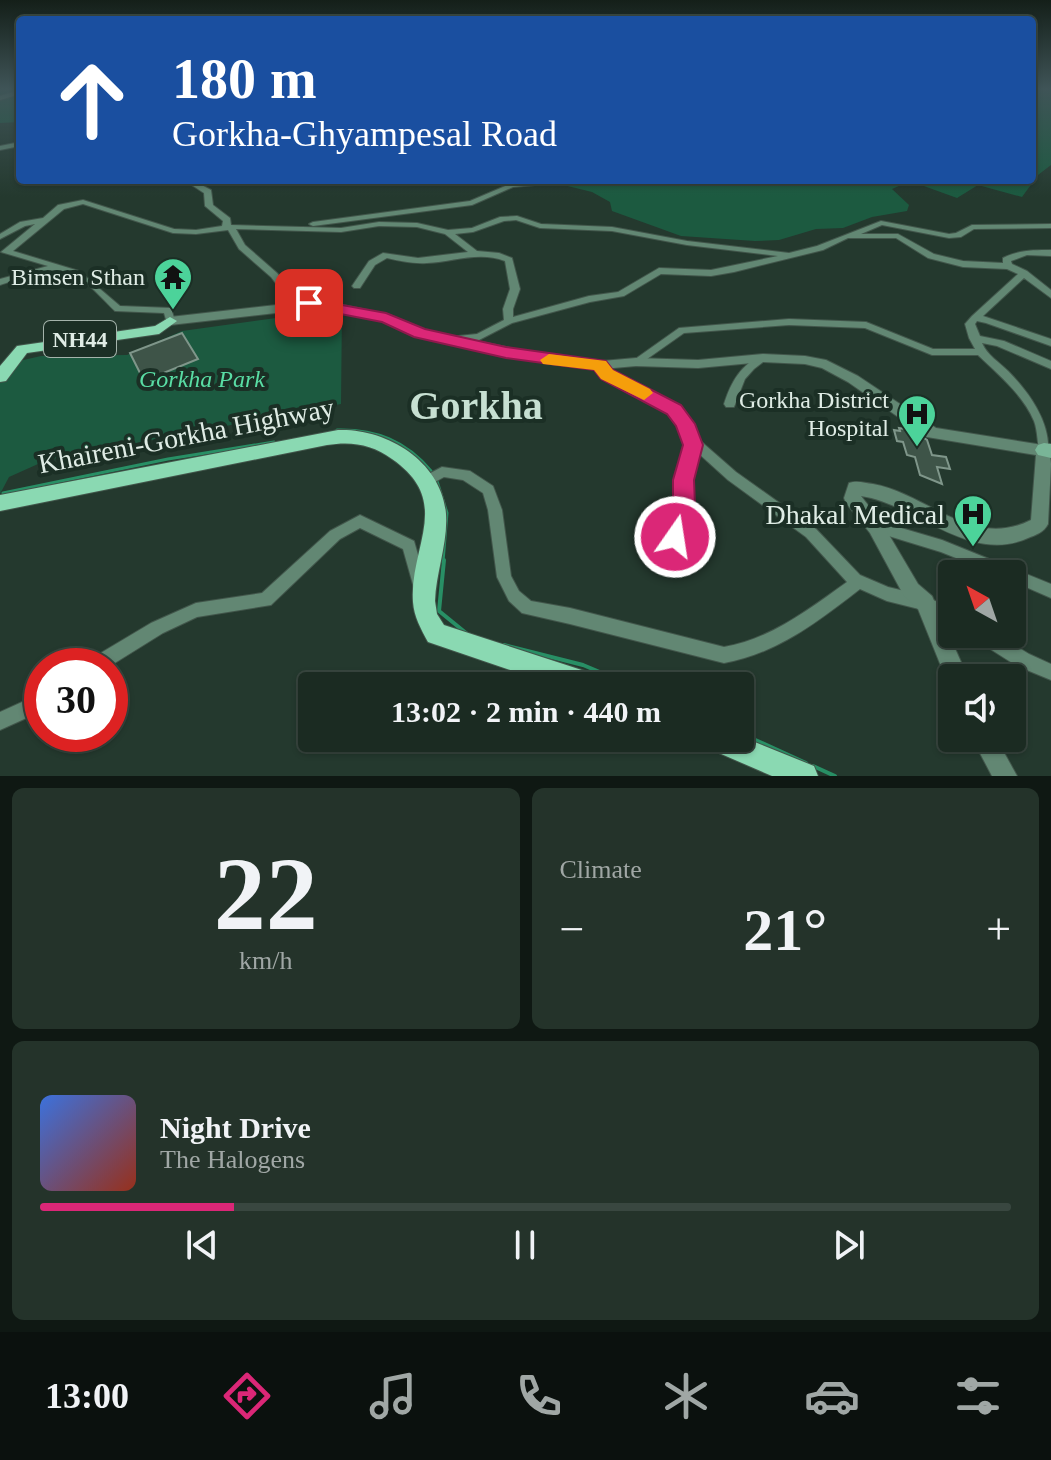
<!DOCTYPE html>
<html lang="en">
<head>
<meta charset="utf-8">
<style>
  body { margin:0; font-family:"Times New Roman",serif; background:#24332a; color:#f1f3f6; height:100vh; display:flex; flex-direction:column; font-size:30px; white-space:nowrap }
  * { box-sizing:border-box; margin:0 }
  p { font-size:26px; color:#a0a7a5 }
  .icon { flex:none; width:44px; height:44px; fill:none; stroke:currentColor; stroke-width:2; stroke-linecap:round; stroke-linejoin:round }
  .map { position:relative; height:776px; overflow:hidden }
  .details { display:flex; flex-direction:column; gap:12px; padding:12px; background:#0f1813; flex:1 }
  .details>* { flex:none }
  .hud { position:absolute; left:16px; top:16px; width:1020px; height:168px; border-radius:8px; box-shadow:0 2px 6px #0004,0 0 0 2px #394740; background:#1a4fa0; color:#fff; overflow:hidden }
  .needle { width:52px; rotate:320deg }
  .tools { position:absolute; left:938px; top:560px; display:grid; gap:16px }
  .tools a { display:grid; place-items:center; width:88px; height:88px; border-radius:8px; background:#1b2b22; box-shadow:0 2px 6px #0004,0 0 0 2px #394740; font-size:40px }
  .speed { position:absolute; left:24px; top:648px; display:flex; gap:16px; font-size:40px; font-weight:700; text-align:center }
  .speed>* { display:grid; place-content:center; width:104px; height:104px; border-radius:50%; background:#1b2b22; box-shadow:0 2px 6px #0004,0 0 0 2px #394740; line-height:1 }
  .speed .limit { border:12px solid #d22; background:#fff; color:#111 }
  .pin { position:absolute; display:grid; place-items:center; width:68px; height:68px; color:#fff; margin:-34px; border-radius:16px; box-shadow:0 4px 12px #0006 }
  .me { position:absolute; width:88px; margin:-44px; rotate:13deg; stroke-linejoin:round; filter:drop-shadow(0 0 6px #0008) }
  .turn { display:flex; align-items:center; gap:28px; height:168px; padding:0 24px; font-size:36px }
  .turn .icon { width:104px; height:104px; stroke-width:2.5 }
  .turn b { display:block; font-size:56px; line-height:68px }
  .big { font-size:60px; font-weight:600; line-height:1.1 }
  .details .tile { flex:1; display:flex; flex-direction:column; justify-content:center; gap:12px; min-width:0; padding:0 28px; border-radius:12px; background:#24332a }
  .details .dial { align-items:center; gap:0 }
  .dial b { font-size:104px; line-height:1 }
  .song { display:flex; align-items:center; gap:24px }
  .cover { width:96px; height:96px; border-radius:12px; background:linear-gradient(135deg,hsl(220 70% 55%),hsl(10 70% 35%)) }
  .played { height:8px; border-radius:4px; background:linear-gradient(90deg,#db2777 20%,#394740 20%) }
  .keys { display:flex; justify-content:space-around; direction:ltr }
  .heat { display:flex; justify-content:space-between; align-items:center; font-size:44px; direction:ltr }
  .details .tiles { flex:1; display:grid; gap:12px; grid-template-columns:1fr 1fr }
  .tile:last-child { grid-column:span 2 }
  .trip { position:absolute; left:298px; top:672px; width:456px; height:80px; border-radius:8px; background:#1b2b22; box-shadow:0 2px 6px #0004,0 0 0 2px #394740; font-weight:600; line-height:80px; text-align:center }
  .tabs { display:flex; height:128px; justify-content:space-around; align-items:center; background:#0b110e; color:#a0a7a5 }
  .tabs .icon { width:56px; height:56px }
  .tabs .active { color:#db2777 }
  .tabs b { font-size:36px; color:#f1f3f6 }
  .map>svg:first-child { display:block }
</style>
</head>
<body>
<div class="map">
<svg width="1051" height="776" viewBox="0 0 1051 776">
  <rect width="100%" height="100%" fill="#24392e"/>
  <g fill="#1c5a40">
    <path d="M 0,88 L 20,91 L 20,122 L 0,123 Z"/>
    <path d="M 1032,88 L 1051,88 L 1051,165 L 1038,175 L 1022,197 L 978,185 L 957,198 L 910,181 L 892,189 L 909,205 L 907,211 L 872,217 L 843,228 L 816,229 L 779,240 L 755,241 L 681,236 L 612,211 L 610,202 L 592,192 L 543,180 L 1032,180 Z"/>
    <path d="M 342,309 L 341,404 L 47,460 L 9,477 L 0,494 L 0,381 L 19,361 L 41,356 L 127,355 L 182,331 Z"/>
  </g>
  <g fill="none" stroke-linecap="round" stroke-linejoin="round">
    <g stroke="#288f65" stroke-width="3">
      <path d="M 337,430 C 376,429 406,441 431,471"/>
      <path d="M 436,478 L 447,513 L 443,562"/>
      <path d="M 3,493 L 168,459 L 274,442"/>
    </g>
    <g stroke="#288f65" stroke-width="4">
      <path d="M 444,560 L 439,611 L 466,633"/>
      <path d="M 504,645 L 583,665 L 633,686"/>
      <path d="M 740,733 L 806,763"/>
      <path d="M 813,766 L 835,776"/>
    </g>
  </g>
  <g fill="#3e5448" stroke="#7f968a" stroke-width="2">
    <path d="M 182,333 L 198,359 L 144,381 L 130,353 Z"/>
    <path d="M 899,428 L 911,430 L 927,440 L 932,455 L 946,457 L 950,469 L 937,467 L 942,484 L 920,475 L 915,457 L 907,455 L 903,442 L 897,441 L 894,430 L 900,431 Z"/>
  </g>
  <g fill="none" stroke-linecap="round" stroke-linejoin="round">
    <defs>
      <g id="minor">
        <path d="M 20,90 L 20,94 L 0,100 L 0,96 Z"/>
        <path d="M 20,142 L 20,146 L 0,150 L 0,146 Z"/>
        <path d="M 184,180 L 192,180 L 211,190 L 213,205 L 230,218 L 231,225 L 341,228 L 379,222 L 417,223 L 448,230 L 472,228 L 500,217 L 517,216 L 541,224 L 612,227 L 687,241 L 789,253 L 817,246 L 881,221 L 949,234 L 956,233 L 972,225 L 1051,224 L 1051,228 L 974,229 L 961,237 L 949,238 L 882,225 L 861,234 L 898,234 L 934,254 L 963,261 L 1003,263 L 1003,258 C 1018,250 1034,250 1051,250 L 1051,256 L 1027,255 L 1011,261 L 1012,264 L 1027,271 L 1051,290 L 1051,298 L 1024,278 L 983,316 L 1051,339 L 1051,346 L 986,323 L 977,321 L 975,324 L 980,336 L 1004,341 L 1051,361 L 1051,369 L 997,346 L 982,343 C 987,355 999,362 1008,371 C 1028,391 1051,422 1048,453 L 1044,455 L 1040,453 C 1037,443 1038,432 1034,421 C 1023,395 998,374 978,355 L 932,355 L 865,328 L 789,325 L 684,333 L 640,364 L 632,364 L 631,362 L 679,328 L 789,319 L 866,322 L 933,349 L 975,349 L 969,338 L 965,324 L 972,316 L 1018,274 L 1007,269 L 963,267 L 928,258 L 896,238 L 848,238 L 823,250 L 734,272 L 711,276 L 661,274 L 624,296 L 590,302 L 512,323 L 479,340 L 453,342 L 448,339 L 449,337 L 477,334 L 504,320 L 503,309 L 510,289 L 505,261 C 479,251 453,262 427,263 C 413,264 400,261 387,258 L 375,265 L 360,288 L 354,288 L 352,286 L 369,261 L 383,253 L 418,258 L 468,252 L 445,234 L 417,227 L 379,226 L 341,232 L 236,229 L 245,245 L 277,273 L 295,295 L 296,305 L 291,308 L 286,305 L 287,298 L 271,277 L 239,249 L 228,230 L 196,234 L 173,233 L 83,204 L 64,209 L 13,251 L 79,271 L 120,306 L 171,308 L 175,321 L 173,323 L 167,323 L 164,313 L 115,311 C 101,298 83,275 64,271 C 44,266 19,279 0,285 L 0,279 L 48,266 L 1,252 L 35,224 L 25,226 L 0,239 L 0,234 L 20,222 L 43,218 L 58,205 L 83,200 L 174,229 L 196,230 L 222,226 L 223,221 L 205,206 L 204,193 ZM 516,220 L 540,228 L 612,231 L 687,245 L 778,256 L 711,270 L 659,268 L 618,292 L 589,296 L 513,317 L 513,309 L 520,289 L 512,258 L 499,253 L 477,251 L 455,234 L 473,232 L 504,221 Z"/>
        <path d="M 319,180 L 350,180 L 331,185 Z"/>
        <path d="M 396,180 L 406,180 L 403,182 Z"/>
        <path d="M 521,180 L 532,180 L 538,183 L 535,185 L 513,187 L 472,205 L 313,226 L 309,224 L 313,222 L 470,201 L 510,184 L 523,182 Z"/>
        <path d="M 763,355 L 768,358 L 754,369 L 745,379 L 734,407 L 726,407 L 724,404 C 731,382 741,364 763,355 Z"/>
        <path d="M 599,361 L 603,363 L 611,371 L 678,406 L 689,421 L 696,437 L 736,472 L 816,529 L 860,575 L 888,587 L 925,596 L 952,609 L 952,625 L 923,610 L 887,601 L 860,589 C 819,621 776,654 724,663 L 570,624 L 522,613 L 509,601 L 497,577 L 488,510 L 483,493 L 463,480 L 444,477 L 426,487 L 421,486 L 420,482 L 421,478 L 442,467 L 470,471 L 493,486 L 502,510 L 511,576 L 519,591 L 531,601 L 570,608 L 724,647 C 771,639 809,609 847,582 L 806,537 L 728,480 L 697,452 L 689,480 L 691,505 L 682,537 L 680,541 L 675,543 L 670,541 L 668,537 L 677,505 L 677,480 L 687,445 L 680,425 L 670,412 L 603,377 L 594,365 Z"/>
        <path d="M 360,515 L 414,541 L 426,583 L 424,588 L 419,590 L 414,588 L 403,549 L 360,528 L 340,539 L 271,605 L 197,617 L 163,633 L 110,666 L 87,666 L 89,660 L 151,623 L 196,603 L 262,593 L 330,531 Z"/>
        <path d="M 874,520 L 942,540 L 1051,584 L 1051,598 L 1012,581 L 1012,574 L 996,574 L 941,552 L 869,530 L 867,526 L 869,522 Z"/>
        <path d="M 974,634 L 996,634 L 1029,654 L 1051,664 L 1051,680 L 1017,666 L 976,640 Z"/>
        <path d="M 42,693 L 42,711 L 0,730 L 0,712 Z"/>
      </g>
      <g id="tertiary">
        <path d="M 320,300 L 390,315 L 423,330 L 550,356 L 602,361 L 636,358 L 698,360 L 763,354 L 805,356 L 826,360 L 858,376 L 936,428 L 1049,446 L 1051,464 L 1048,524 C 1044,532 1036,535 1028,538 C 969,565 916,504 861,496 L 882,523 L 918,584 L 932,596 L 968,678 L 952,678 L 952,687 L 949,686 L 918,609 L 904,596 L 870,533 L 846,503 L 844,498 L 849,483 C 857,480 865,483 873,484 C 928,494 972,550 1031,520 L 1036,455 L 927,437 L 848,382 L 822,368 L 805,364 L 763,362 L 698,368 L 636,366 L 602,369 L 550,364 L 420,337 L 382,321 L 320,308 L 170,325 L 164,321 L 170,317 Z"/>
        <path d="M 972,738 L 996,738 L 1017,776 L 992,776 Z"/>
      </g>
      <path id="secondary" d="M 1044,443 L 1051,444 L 1051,458 L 1038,455 L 1035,450 L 1038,445 Z"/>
      <g id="primary">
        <path d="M 170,317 L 177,321 L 159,334 L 27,353 L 6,381 L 0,382 L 0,366 L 17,346 L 155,326 Z"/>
        <path d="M 338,430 C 386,428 442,461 446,514 C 448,543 436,572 435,601 L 437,614 L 444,625 L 594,674 L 603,677 L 606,686 L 557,686 L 428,642 C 421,629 414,617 413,602 C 409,546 454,502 392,459 C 372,444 351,441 327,445 L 0,511 L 0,495 Z"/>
        <path d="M 740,736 L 814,766 L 818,776 L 772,776 L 705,747 L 701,738 L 740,738 Z"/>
      </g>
    </defs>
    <use href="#minor" stroke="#42564b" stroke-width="2"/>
    <use href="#tertiary" stroke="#42564b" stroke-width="2"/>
    <use href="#secondary" stroke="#42564b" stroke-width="2"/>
    <use href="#primary" stroke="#42564b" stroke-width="2"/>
    <use href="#minor" fill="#628773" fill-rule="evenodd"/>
    <use href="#tertiary" fill="#628773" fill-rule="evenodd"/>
    <use href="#secondary" fill="#79b597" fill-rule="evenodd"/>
    <use href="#primary" fill="#8ad9b2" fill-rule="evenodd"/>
  </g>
  <linearGradient id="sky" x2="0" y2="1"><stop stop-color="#141f19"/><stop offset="0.45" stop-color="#3f5457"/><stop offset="1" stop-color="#3f5457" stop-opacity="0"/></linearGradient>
  <rect width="1051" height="197" fill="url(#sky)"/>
  <path fill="#db2777" stroke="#8e194d" stroke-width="2" d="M 309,299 L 386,313 L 425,329 L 506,347 L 606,361 L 613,370 L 681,405 L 695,424 L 703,445 L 694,480 L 695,505 L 683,544 L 675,547 L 666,544 L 663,537 L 673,505 L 673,480 L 683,445 L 676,426 L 667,414 L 601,379 L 594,370 L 506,358 L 414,337 L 382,322 L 304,307 L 304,300 Z"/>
  <path fill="#f59e0b" d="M 549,354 L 606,361 L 613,370 L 650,389 L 653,393 L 644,400 L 601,379 L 594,370 L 543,364 L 540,360 Z"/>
  <defs>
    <symbol id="temple-pin" viewBox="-11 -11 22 30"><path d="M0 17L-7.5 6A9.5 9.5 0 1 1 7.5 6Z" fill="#4cd39a" stroke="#1b2f25"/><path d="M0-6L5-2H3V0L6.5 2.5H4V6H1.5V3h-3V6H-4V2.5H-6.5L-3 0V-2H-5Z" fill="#111"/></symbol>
    <symbol id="hospital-pin" viewBox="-11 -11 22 30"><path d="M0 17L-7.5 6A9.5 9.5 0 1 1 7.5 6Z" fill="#4cd39a" stroke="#1b2f25"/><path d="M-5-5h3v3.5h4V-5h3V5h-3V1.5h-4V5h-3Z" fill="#111"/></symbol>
  </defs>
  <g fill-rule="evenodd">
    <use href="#temple-pin" x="151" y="255" width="44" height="60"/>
    <use href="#hospital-pin" x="895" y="392" width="44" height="60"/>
    <use href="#hospital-pin" x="951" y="492" width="44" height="60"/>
  </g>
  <g text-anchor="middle" stroke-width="8" stroke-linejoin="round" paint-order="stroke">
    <rect fill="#1b2f25" stroke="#a4b3ab" stroke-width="2" x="44" y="321" width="72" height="36" rx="6"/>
    <g font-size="22" font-weight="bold" fill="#dfece5">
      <text x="80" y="347">NH44</text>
    </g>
    <g font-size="24" fill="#dfece5" stroke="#1b2f25" text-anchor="end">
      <text x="145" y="285">Bimsen Sthan</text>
      <text x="889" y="408">Gorkha District<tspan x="889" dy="28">Hospital</tspan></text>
    </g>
    <g font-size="24" font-style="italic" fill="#59dda4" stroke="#1b2f25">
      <text x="202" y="387">Gorkha Park</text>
    </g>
    <g font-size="28" fill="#dfece5" stroke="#1b2f25">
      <text transform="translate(186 435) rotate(-11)" y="10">Khaireni-Gorkha Highway</text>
    </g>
    <g font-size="28" fill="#dfece5" stroke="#1b2f25" text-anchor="end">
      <text x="945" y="524">Dhakal Medical</text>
    </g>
    <g font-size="40" font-weight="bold" fill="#c7e0d2" stroke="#1b2f25">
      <text x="476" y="419">Gorkha</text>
    </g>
  </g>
</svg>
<div class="tools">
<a><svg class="needle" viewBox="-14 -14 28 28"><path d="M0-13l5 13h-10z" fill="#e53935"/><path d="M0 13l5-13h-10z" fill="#a0a7a5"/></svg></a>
<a><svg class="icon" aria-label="sound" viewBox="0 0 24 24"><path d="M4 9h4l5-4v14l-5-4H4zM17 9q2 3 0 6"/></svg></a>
</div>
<div class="speed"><div class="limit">30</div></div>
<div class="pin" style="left:309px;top:303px;background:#d93025"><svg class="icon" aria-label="arrive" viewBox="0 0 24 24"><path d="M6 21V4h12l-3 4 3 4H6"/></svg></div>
<svg class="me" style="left:675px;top:537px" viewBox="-20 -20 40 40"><circle r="17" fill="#db2777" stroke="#fff" stroke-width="3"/><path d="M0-11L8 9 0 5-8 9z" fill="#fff"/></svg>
<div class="trip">13:02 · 2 min · 440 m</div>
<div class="hud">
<div class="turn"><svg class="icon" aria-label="ahead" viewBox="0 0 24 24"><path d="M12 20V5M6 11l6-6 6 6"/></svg><div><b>180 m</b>Gorkha-Ghyampesal Road</div></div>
</div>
</div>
<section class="details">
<div class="tiles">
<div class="tile dial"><b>22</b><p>km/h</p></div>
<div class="tile"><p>Climate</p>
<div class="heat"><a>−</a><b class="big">21°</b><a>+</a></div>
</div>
<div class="tile">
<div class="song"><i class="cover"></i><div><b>Night Drive</b><p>The Halogens</p></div></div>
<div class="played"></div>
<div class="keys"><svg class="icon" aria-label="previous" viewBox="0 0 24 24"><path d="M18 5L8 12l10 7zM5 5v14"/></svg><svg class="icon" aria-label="pause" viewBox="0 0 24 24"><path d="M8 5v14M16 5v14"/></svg><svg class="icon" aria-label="next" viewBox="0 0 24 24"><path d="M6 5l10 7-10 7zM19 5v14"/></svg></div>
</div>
</div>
</section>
<nav class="tabs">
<b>13:00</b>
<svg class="icon active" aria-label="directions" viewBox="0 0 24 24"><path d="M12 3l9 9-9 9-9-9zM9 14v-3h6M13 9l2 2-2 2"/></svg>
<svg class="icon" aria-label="music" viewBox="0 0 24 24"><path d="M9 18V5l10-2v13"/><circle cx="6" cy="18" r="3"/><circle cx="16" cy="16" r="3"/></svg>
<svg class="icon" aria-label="phone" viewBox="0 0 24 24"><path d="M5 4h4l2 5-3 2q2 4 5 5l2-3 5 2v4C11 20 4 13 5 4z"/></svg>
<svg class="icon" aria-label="climate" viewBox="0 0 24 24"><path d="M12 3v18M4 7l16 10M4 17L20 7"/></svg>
<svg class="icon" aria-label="car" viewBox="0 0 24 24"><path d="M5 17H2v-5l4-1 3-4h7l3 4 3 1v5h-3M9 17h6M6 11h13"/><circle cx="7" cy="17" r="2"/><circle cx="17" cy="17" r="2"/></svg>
<svg class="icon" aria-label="filters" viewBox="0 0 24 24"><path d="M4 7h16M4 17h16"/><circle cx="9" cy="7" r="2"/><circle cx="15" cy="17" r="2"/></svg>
</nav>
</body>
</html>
